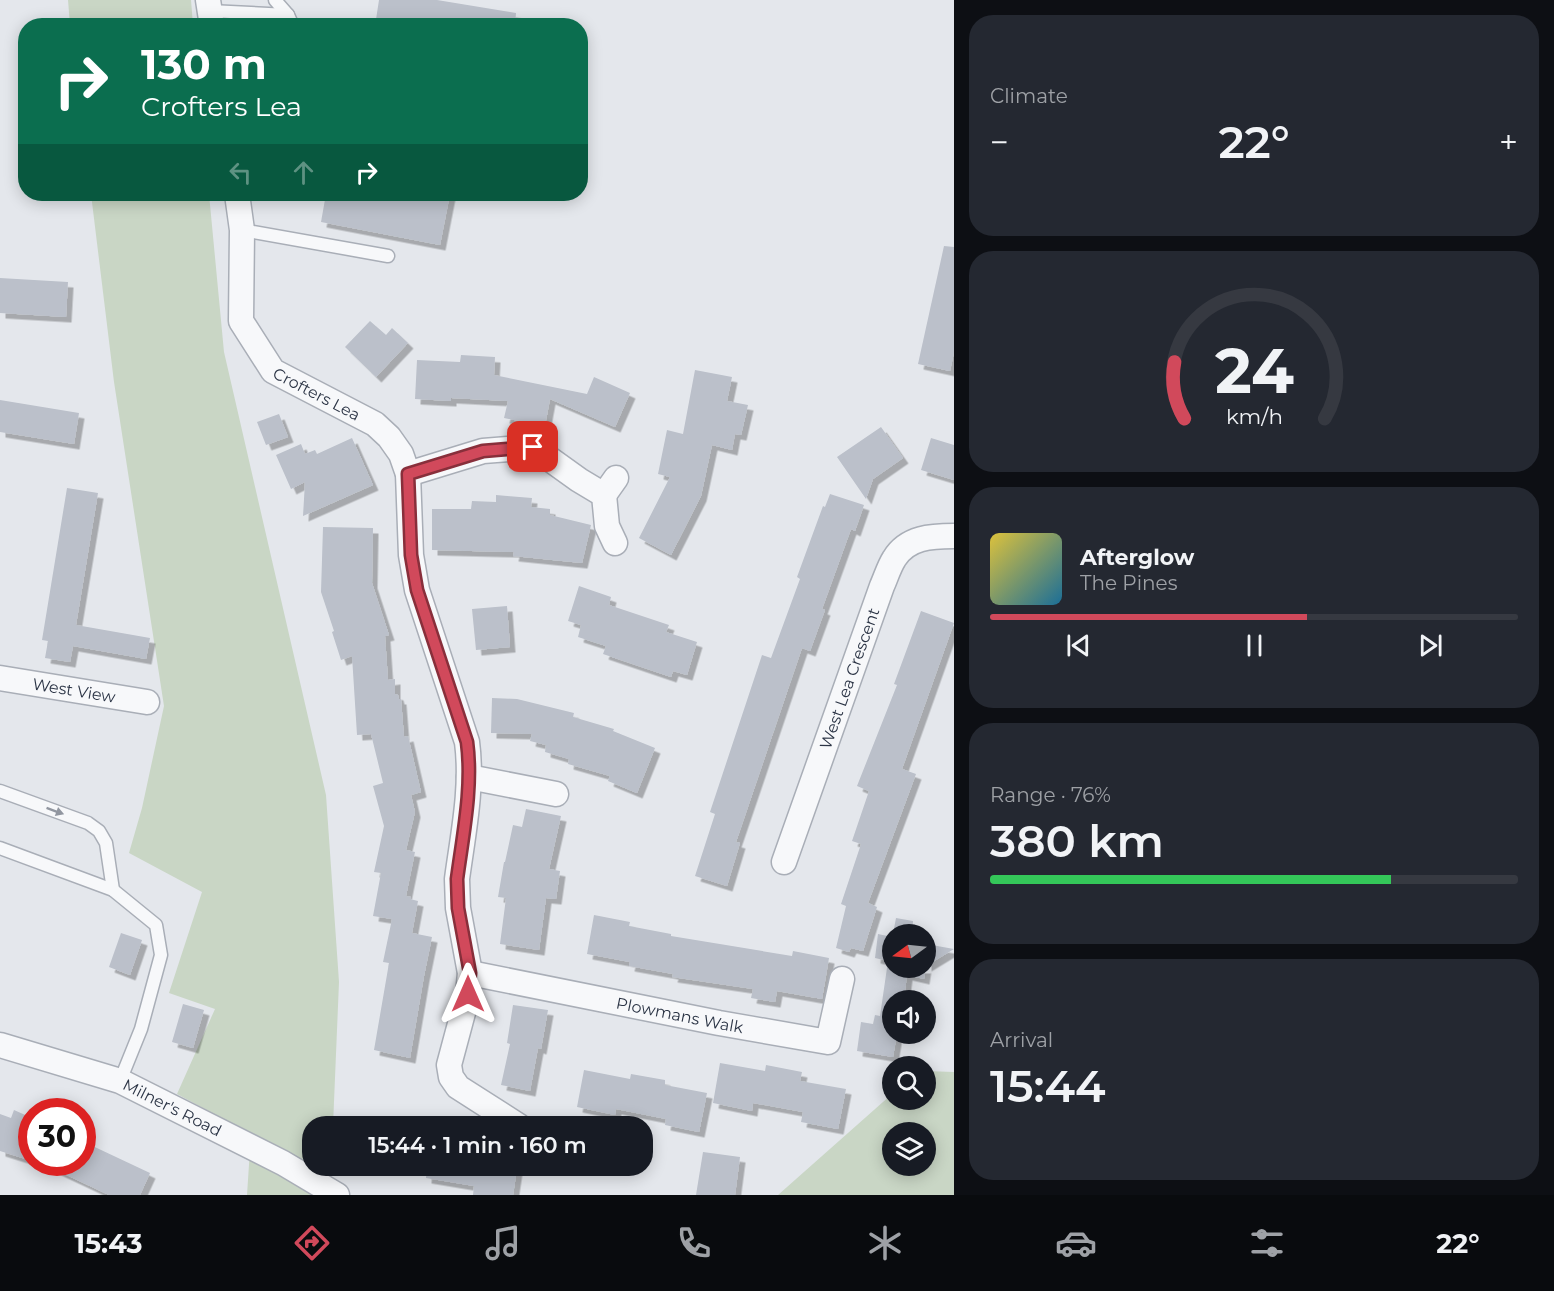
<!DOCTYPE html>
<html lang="en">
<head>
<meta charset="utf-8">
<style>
  body { margin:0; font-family:Montserrat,sans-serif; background:#242831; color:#f1f3f6; height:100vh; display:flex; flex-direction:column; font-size:22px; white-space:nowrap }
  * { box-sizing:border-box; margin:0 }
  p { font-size:20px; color:#9ea1a6 }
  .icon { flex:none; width:33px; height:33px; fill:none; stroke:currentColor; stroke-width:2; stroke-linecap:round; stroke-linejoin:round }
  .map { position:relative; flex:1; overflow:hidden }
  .panel { display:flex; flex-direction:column; gap:15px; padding:15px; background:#0d0f14; width:600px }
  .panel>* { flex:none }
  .hud { position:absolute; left:18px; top:18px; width:570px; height:183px; border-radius:24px; box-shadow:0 3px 15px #0003; background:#0b6e4f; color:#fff; overflow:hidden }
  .needle { width:39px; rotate:255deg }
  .buttons { position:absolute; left:882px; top:924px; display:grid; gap:12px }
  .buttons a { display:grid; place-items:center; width:54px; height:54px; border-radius:50%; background:#171b24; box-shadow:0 3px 15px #0003; font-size:30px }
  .speed { position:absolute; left:18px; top:1098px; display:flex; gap:12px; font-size:30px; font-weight:700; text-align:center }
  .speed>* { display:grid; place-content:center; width:78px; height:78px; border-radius:50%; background:#171b24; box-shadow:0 3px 15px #0003; line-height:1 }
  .speed .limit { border:9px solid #d22; background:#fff; color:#111 }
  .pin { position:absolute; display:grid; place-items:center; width:51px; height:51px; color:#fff; margin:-26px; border-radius:12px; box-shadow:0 3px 9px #0006 }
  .me { position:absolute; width:66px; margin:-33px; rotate:0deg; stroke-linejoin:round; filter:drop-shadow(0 0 4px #0008) }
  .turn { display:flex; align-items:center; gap:21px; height:126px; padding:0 24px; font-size:27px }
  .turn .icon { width:78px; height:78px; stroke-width:2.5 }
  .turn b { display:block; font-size:42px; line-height:51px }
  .lanes { display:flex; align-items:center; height:57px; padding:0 24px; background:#0003; justify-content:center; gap:30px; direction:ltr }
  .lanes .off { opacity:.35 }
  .big { font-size:45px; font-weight:600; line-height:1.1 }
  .panel .card { flex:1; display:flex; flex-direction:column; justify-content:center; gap:9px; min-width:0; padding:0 21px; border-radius:24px; background:#242831 }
  .panel .dial { align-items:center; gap:0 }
  .dial svg { height:156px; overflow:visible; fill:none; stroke:#363941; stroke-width:7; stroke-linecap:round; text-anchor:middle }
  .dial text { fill:#f1f3f6; stroke:none }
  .song { display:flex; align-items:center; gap:18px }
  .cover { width:72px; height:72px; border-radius:9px; background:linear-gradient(135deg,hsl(50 70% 55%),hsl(200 70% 35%)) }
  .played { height:6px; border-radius:3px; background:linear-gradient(90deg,#d1495b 60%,#363941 60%) }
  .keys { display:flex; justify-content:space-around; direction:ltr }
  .heat { display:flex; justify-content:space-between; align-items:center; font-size:33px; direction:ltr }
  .charge { height:9px; border-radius:4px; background:linear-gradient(90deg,#34c759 76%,#363941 0) }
  .trip { position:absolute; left:302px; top:1116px; width:351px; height:60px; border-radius:24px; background:#171b24; box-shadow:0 3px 15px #0003; font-weight:600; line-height:60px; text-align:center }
  .tabs { display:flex; height:96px; justify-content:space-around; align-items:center; background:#090b0e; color:#9ea1a6 }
  .tabs .icon { width:42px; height:42px }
  .tabs .on { color:#d1495b }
  .tabs b { font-size:27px; color:#f1f3f6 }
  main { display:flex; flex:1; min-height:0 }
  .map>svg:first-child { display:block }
</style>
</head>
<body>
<main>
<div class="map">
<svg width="954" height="1195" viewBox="0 0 954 1195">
  <defs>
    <filter id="shadow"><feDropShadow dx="5.5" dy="5.5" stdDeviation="0" flood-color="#0004"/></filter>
  </defs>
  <rect width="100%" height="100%" fill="#e4e7ec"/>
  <g fill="#c9d6c5" fill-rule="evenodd">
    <path d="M 68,0 L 191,0 L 193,25 L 70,25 Z"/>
    <path d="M 91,194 L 209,194 L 224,352 L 326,795 L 339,982 L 333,1126 L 312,1126 L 312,1166 L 331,1166 L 330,1195 L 247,1195 L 251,1134 L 177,1094 L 215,1009 L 169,993 L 202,892 L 129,853 L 142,808 L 164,706 L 114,382 Z"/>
    <path d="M 926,1071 L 954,1072 L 954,1195 L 778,1195 L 892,1094 L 892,1100 L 926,1100 ZM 926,1132 L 926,1166 L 892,1166 L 892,1132 Z"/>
  </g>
  <g fill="#bbc0ca" filter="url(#shadow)">
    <path d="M 379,0 L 437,0 L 516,13 L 515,26 L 375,26 Z"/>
    <path d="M 326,194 L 450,194 L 440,245 L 321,222 Z"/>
    <path d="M 944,246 L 954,247 L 954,352 L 950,371 L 918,364 Z"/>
    <path d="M 0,278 L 68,282 L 66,317 L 0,313 Z"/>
    <path d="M 370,321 L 386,335 L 392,328 L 408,343 L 376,377 L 345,347 Z"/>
    <path d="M 461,355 L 495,357 L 494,375 L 587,394 L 594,377 L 630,393 L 615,427 L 550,399 L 545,426 L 504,418 L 508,401 L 451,398 L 451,401 L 415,399 L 417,360 L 460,362 Z"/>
    <path d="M 695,370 L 732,377 L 727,401 L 748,405 L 741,435 L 735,434 L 732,450 L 712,445 L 701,496 L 671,555 L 639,538 L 670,477 L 658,474 L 667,430 L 683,434 Z"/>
    <path d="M 0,400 L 79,413 L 74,444 L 0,432 Z"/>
    <path d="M 279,414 L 288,437 L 266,445 L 257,422 Z"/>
    <path d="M 881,427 L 903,458 L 873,479 L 866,499 L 837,457 Z"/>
    <path d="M 352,438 L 373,485 L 303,516 L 305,482 L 291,489 L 276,455 L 301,444 L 305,454 L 315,450 L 317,454 Z"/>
    <path d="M 931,438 L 954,445 L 954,480 L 921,470 Z"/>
    <path d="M 67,488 L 98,493 L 76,625 L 150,638 L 146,659 L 73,646 L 70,662 L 45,658 L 48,641 L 42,640 Z"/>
    <path d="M 830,494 L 864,505 L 855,531 L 851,529 L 822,609 L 825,610 L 810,651 L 802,648 L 736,842 L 740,843 L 727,886 L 695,876 L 715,814 L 710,812 L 762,655 L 771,658 L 800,579 L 797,577 L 823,506 L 825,507 Z"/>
    <path d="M 496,495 L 532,498 L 531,507 L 550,509 L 550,515 L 591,525 L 582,563 L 513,556 L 514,552 L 432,550 L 432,509 L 471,509 L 472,501 L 496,502 Z"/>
    <path d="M 323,527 L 373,528 L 372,583 L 389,635 L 385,636 L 388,680 L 395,679 L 395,694 L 398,695 L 399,699 L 401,699 L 404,737 L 408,736 L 421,792 L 411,795 L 415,812 L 406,850 L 415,852 L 406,896 L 411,897 L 410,899 L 418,901 L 412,933 L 432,937 L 424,976 L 410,1058 L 374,1050 L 389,963 L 383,962 L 392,919 L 373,916 L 381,873 L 374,872 L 384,826 L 373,786 L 383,783 L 371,734 L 357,735 L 352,656 L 341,660 L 332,632 L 334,631 L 321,592 Z"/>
    <path d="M 579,586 L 611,597 L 609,605 L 669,625 L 666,632 L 697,642 L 687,675 L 673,671 L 671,677 L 603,654 L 606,646 L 578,637 L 581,625 L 568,621 Z"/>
    <path d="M 507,606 L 510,647 L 476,650 L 472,609 Z"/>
    <path d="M 921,611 L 954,623 L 902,769 L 916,774 L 868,903 L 877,907 L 863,951 L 851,948 L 849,952 L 836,948 L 846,906 L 841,904 L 861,844 L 852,841 L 869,791 L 857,786 L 897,685 L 894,684 Z"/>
    <path d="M 492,698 L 517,699 L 574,713 L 573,717 L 614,729 L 613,731 L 655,748 L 637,793 L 608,781 L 610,776 L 568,764 L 569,759 L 545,752 L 546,745 L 530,741 L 532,734 L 491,733 Z"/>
    <path d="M 526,809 L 561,816 L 549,869 L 560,871 L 556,899 L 546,898 L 539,950 L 500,944 L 506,898 L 498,897 L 504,862 L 505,862 L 513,825 L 522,827 Z"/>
    <path d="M 594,915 L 630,922 L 629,926 L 671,934 L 671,936 L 792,956 L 793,951 L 829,958 L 822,999 L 777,991 L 775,1002 L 751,998 L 753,989 L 672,977 L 673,974 L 629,966 L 630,962 L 587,954 Z"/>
    <path d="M 896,918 L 913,921 L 912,934 L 893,934 Z"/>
    <path d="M 121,933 L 142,940 L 130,975 L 109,967 Z"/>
    <path d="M 878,934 L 892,937 L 892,968 L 926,968 L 926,944 L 954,949 L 926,966 L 924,979 L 907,975 L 904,1000 L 892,1000 L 892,1034 L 897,1034 L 893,1057 L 857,1051 L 861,1022 L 873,1024 L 875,1015 L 880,1016 L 888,961 L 875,958 Z"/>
    <path d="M 183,1004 L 204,1010 L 193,1048 L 172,1042 Z"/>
    <path d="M 513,1005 L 548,1010 L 541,1049 L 538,1048 L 530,1091 L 501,1085 L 510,1044 L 507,1043 Z"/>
    <path d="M 720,1063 L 765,1071 L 766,1065 L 802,1072 L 800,1081 L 846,1089 L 838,1129 L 801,1122 L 803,1112 L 753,1103 L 752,1111 L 713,1103 Z"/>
    <path d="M 584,1070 L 630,1079 L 631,1074 L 665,1080 L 665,1085 L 707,1093 L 699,1132 L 665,1125 L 666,1119 L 616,1109 L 615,1115 L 577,1107 Z"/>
    <path d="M 14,1110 L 32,1118 L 32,1161 L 0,1151 L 0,1114 L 11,1118 Z"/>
    <path d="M 82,1141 L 150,1173 L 140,1195 L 109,1195 L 39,1162 L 82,1162 Z"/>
    <path d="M 703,1152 L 740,1157 L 735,1195 L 696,1195 Z"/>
    <path d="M 427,1166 L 497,1166 L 517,1169 L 513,1195 L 473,1195 L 474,1186 L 426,1178 Z"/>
  </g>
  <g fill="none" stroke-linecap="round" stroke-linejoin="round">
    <defs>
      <g id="lane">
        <path d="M 275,0 L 288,15"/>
        <path d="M 210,11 L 288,15 L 293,26"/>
        <path d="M 242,230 L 388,256"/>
        <path d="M 0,791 L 88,823 L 99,831 L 106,843 L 113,890"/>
        <path d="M 0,848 L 113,890 L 156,925 L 161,955 L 141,1029 L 120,1081"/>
      </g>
      <g id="street">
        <path d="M 208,0 L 212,26"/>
        <path id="s1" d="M 237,194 L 242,230 L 241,321 L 273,371 L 375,424 L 389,437 L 401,454 L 408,474 L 411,555 L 417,590 L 467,742 C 473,787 463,834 457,879 L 458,908 L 470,973 L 468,994 L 449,1065 L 451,1077 L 458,1087 L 519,1126"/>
        <path d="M 408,474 L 483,451 L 533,447 L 579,480 L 604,495 L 607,526 L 615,543"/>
        <path d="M 604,495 L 616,478"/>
        <path id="s2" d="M 0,678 L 147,702"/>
        <path d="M 469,777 L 556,794"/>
        <path id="s3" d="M 784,862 L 882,586 C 886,577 889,567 894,559 C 907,537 932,536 954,536"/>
        <path id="s4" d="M 470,973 L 719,1023 L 828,1042 L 842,979"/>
        <path id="s5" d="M 0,1045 L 120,1081 L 283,1163 L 337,1195"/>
      </g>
    </defs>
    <use href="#lane" stroke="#a9aeb7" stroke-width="15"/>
    <use href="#street" stroke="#a9aeb7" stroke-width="27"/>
    <use href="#lane" stroke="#f7f8fa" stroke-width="12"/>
    <use href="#street" stroke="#f7f8fa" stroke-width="24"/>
  </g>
  <defs><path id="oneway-solid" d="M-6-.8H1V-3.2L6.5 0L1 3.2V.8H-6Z" transform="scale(1.5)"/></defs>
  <use fill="#9196a0" href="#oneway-solid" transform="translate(55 811) rotate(20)"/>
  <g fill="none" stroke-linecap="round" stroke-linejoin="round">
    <defs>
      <path id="route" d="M 468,994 L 470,973 L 458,908 L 457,879 C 463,834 473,787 467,742 L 417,590 L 411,555 L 408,474 L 483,451 L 533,447"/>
    </defs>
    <use href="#route" stroke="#882f3b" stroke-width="15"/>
    <use href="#route" stroke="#d1495b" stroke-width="10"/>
  </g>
  <g text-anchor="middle" stroke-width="6" stroke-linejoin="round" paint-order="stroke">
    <g font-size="16" fill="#2b3445" stroke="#f4f6f9">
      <text dy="6" stroke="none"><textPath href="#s1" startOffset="236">Crofters Lea</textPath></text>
      <text dy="6" stroke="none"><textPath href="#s3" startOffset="195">West Lea Crescent</textPath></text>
      <text dy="6" stroke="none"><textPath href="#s2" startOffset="75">West View</textPath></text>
      <text dy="6" stroke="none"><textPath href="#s4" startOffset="214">Plowmans Walk</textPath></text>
      <text dy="6" stroke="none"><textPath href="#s5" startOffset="184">Milner's Road</textPath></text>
    </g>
  </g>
</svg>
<div class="buttons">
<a><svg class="needle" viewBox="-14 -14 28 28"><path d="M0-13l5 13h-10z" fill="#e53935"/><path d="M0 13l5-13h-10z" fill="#9ea1a6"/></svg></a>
<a><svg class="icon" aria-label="sound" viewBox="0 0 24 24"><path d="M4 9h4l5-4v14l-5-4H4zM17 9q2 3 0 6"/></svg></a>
<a><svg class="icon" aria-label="search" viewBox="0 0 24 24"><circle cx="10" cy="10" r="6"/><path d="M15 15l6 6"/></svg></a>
<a><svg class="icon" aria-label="layers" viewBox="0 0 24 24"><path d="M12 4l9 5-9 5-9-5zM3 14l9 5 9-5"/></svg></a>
</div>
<div class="speed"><div class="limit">30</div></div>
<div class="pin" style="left:533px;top:447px;background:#d93025"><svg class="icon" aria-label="arrive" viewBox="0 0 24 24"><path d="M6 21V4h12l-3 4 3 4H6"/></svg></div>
<svg class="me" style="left:468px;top:994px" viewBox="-20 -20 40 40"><path d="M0-17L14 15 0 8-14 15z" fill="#d1495b" stroke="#fff" stroke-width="4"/></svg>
<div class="trip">15:44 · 1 min · 160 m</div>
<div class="hud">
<div class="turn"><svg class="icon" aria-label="right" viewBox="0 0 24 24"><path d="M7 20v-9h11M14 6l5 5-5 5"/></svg><div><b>130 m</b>Crofters Lea</div></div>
<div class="lanes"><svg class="icon off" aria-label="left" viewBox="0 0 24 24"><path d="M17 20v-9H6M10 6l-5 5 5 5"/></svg><svg class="icon off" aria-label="ahead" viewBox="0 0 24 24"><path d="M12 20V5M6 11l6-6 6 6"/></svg><svg class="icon" aria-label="right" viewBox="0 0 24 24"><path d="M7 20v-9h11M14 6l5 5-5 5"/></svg></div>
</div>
</div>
<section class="panel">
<div class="card"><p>Climate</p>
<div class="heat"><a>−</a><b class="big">22°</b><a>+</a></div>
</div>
<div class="card dial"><svg viewBox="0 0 100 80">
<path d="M14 69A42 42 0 1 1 86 69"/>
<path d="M14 69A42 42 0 0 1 9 40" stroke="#d1495b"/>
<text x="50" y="56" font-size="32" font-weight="700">24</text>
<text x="50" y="72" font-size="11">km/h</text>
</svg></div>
<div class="card">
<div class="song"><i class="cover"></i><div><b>Afterglow</b><p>The Pines</p></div></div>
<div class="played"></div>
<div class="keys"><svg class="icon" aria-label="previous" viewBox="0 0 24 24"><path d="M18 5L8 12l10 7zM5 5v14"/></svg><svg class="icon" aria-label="pause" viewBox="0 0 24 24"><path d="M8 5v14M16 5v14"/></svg><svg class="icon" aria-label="next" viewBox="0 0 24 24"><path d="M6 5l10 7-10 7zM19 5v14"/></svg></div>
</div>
<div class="card"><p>Range · 76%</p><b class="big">380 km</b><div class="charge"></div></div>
<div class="card"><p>Arrival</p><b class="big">15:44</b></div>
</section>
</main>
<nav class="tabs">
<b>15:43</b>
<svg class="icon on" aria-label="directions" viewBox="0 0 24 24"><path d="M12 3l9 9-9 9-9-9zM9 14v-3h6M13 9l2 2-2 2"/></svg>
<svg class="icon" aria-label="music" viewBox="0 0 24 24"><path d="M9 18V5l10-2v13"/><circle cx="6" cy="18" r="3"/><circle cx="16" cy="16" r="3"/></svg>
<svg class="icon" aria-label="phone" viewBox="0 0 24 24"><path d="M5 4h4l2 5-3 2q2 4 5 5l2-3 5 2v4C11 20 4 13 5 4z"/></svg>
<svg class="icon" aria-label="climate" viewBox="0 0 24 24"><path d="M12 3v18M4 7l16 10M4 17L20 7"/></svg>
<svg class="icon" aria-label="car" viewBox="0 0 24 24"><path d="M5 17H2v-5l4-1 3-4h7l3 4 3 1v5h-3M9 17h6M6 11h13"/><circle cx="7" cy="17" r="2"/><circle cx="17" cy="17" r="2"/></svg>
<svg class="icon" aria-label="filters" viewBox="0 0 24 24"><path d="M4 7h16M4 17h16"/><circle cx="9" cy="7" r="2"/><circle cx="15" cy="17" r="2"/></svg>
<b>22°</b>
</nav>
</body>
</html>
